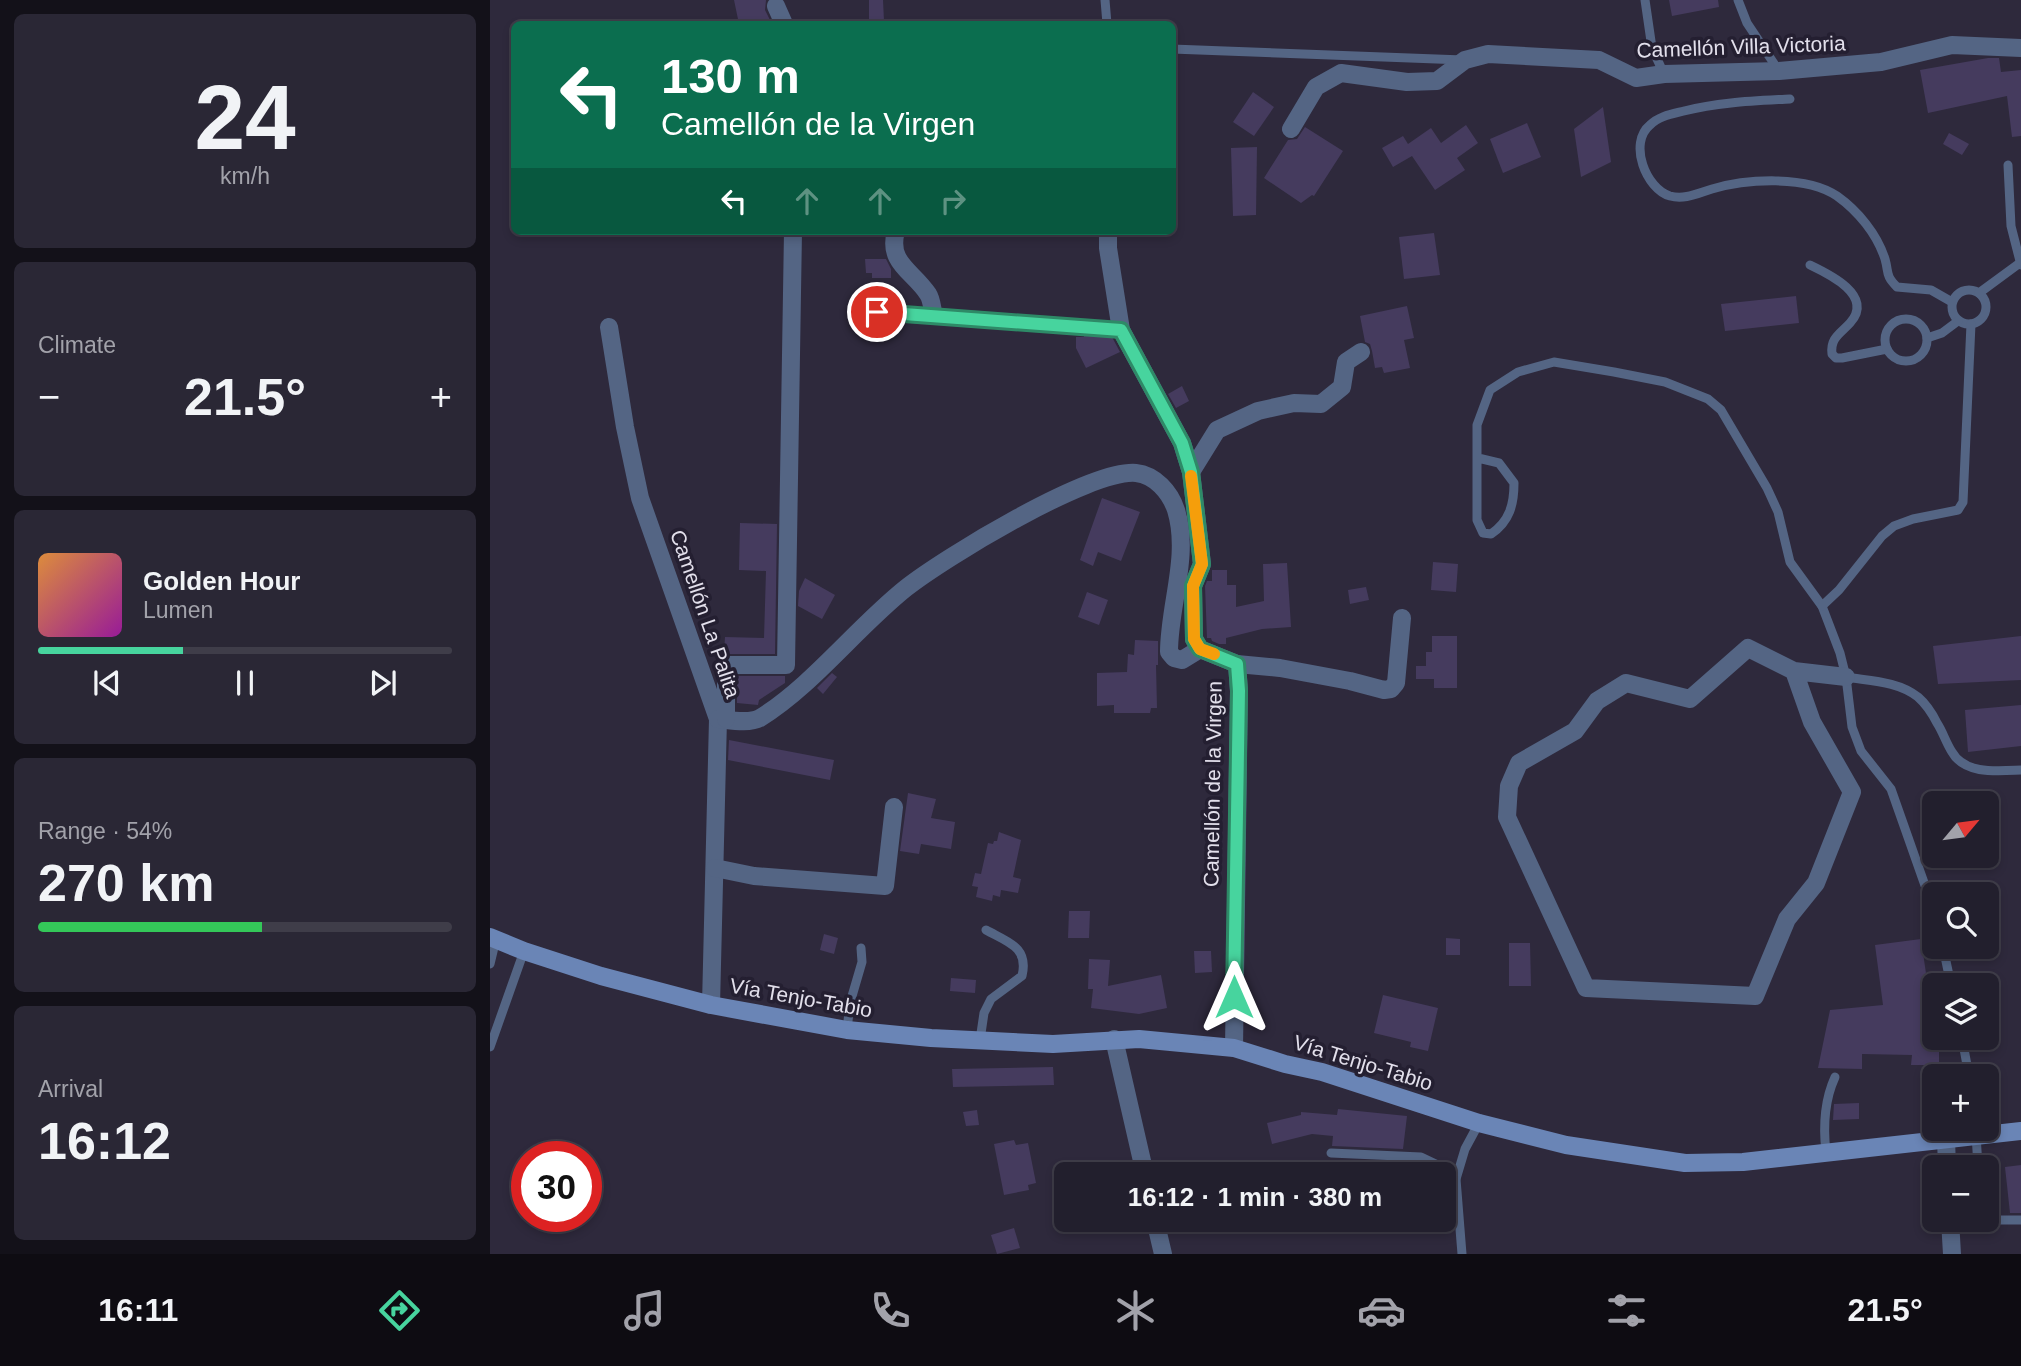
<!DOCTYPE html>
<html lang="en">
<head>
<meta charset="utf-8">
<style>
  body { margin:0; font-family:Helvetica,sans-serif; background:#2a2735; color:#f1f3f6; height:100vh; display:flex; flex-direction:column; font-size:26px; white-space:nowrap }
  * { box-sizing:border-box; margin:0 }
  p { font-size:23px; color:#a2a2aa }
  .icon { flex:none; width:38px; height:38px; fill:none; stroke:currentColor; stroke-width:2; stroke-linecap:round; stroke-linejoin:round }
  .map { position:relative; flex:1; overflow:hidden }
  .panel { display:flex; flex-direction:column; gap:14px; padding:14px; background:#131119; width:490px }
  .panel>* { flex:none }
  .banner { position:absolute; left:21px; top:21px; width:665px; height:214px; border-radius:10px; box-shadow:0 4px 10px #0003,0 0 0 2px #3f3d49; background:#0b6e4f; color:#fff; overflow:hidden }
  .needle { width:46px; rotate:61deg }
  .buttons { position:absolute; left:1432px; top:791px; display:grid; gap:14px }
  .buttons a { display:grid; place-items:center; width:77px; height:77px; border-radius:10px; background:#221f2d; box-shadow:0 4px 10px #0003,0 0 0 2px #3f3d49; font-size:35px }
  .speed { position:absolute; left:21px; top:1141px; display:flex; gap:14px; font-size:35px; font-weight:700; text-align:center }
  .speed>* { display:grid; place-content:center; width:91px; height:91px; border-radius:50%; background:#221f2d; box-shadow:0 4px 10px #0003,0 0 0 2px #3f3d49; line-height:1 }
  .speed .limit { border:10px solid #d22; background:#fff; color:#111 }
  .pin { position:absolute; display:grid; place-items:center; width:60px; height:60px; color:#fff; margin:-30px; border:4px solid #fff; border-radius:50%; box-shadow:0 2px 7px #0007 }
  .me { position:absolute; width:77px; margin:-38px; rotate:0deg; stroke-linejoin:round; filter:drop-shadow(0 0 5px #0008) }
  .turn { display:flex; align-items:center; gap:24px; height:147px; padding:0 35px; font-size:32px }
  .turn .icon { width:91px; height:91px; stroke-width:2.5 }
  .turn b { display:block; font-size:49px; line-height:60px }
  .lanes { display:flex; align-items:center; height:66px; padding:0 35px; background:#0003; justify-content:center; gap:35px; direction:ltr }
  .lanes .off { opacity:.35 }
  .big { font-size:52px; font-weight:600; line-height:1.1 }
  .panel .tile { flex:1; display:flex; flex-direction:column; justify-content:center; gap:10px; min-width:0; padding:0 24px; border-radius:10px; background:#2a2735 }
  .panel .dial { align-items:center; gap:0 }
  .dial b { font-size:91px; line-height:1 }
  .song { display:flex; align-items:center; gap:21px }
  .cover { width:84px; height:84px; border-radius:10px; background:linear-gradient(135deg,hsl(30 70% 55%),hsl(300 70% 35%)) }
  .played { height:7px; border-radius:4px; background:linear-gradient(90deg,#47d49e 35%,#3f3d49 35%) }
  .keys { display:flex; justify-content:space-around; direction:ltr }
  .heat { display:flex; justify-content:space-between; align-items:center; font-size:38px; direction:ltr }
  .charge { height:10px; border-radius:5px; background:linear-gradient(90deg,#34c759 54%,#3f3d49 0) }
  .trip { position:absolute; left:564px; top:1162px; width:402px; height:70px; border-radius:10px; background:#221f2d; box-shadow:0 4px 10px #0003,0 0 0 2px #3f3d49; font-weight:600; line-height:70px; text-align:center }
  .menu { display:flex; height:112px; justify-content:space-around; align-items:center; background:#0e0c12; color:#a2a2aa }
  .menu .icon { width:49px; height:49px }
  .menu .on { color:#47d49e }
  .menu b { font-size:32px; color:#f1f3f6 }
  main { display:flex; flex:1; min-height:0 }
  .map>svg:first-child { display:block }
</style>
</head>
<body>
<main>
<section class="panel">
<div class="tile dial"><b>24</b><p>km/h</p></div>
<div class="tile"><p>Climate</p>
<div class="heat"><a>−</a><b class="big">21.5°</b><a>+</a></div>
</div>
<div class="tile">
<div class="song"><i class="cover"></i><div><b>Golden Hour</b><p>Lumen</p></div></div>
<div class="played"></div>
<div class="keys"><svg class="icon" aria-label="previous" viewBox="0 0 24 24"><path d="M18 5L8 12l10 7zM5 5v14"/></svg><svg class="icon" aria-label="pause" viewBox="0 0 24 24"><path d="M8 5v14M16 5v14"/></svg><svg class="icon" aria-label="next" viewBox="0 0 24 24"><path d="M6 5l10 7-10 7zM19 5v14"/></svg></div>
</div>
<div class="tile"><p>Range · 54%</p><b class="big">270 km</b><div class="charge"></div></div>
<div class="tile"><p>Arrival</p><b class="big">16:12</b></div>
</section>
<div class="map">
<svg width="1531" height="1254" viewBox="0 0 1531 1254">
  <rect width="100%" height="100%" fill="#2e293c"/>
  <g fill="#453b5e">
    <path d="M 244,0 L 276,0 L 275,10 L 282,24 L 249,24 Z"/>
    <path d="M 379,0 L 393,0 L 394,21 L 379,22 Z"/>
    <path d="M 1179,0 L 1228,0 L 1229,7 L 1182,16 Z"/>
    <path d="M 1498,58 L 1509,58 L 1511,72 L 1531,70 L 1531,136 L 1522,137 L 1517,96 L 1438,113 L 1430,70 Z"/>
    <path d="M 763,92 L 784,107 L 764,136 L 743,122 Z"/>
    <path d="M 1113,107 L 1121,162 L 1091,177 L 1084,129 Z"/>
    <path d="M 1037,123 L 1051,157 L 1013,173 L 1000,139 Z"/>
    <path d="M 976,125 L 988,143 L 967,158 L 975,170 L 945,190 L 922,156 L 903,167 L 892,148 L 913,136 L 918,144 L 941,128 L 951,143 Z"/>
    <path d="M 815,127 L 853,151 L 824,196 L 822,195 L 811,203 L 774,178 L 798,140 L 807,139 Z"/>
    <path d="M 1459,133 L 1479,144 L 1472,155 L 1453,144 Z"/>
    <path d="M 767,147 L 766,215 L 743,216 L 741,148 Z"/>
    <path d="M 944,233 L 950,275 L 914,279 L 909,237 Z"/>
    <path d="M 375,259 L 396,259 L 401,269 L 401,278 L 382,278 L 382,273 L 376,273 Z"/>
    <path d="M 1306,296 L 1309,323 L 1235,331 L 1231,304 Z"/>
    <path d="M 917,306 L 924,338 L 914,340 L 920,368 L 894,373 L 892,367 L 885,368 L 882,351 L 880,344 L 875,342 L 870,316 Z"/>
    <path d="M 594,334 L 622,337 L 630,352 L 596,368 L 586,348 L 586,337 L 594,337 Z"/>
    <path d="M 692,386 L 699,401 L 686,408 L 678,394 Z"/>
    <path d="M 612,498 L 650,512 L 631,561 L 608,552 L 603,566 L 590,560 Z"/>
    <path d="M 250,523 L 287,524 L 285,654 L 234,654 L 235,637 L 274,638 L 276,571 L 249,570 Z"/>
    <path d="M 943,562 L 968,564 L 966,592 L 941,590 Z"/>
    <path d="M 797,563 L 801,627 L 772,629 L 736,638 L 736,644 L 729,644 L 722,641 L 721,638 L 717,638 L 715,586 L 717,581 L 722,581 L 722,570 L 737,570 L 737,585 L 746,585 L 746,607 L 774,601 L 773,564 Z"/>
    <path d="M 315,578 L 345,595 L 332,619 L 308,606 L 309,591 Z"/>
    <path d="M 876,587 L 879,600 L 860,604 L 858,590 Z"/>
    <path d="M 597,592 L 618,600 L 609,625 L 588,617 Z"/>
    <path d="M 942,636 L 967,636 L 967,688 L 944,688 L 944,679 L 926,679 L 926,666 L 936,666 L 936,652 L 942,652 Z"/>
    <path d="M 1531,636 L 1531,680 L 1448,684 L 1443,646 Z"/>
    <path d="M 645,640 L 668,641 L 668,665 L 666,665 L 667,708 L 661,708 L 660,713 L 624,713 L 624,705 L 607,706 L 607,673 L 637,672 L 638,654 L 644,655 Z"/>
    <path d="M 342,673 L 347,677 L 333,694 L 327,688 Z"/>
    <path d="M 247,676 L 295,676 L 295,683 L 269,700 L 268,705 L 247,703 Z"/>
    <path d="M 1531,705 L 1531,746 L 1478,752 L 1475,710 Z"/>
    <path d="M 239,740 L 344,760 L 340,780 L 238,760 Z"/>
    <path d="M 418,793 L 446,799 L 441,818 L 465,822 L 461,849 L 431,844 L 429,854 L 410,851 Z"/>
    <path d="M 509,832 L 531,840 L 523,877 L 531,879 L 528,893 L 511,890 L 510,897 L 503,895 L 502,901 L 486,897 L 488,887 L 482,886 L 485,873 L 491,874 L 498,843 L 503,844 L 504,841 L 507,841 Z"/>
    <path d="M 579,911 L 600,911 L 599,938 L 578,938 Z"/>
    <path d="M 334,934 L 348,938 L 344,954 L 330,950 Z"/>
    <path d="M 956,938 L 970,939 L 970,955 L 956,955 Z"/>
    <path d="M 1431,939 L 1440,1001 L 1444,1001 L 1444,1038 L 1449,1038 L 1449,1065 L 1421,1065 L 1422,1055 L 1372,1054 L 1372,1069 L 1328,1068 L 1340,1010 L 1393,1005 L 1385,945 Z"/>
    <path d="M 1019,943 L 1040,943 L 1041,986 L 1019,986 Z"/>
    <path d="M 704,951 L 721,951 L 722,972 L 705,973 Z"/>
    <path d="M 599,959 L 620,960 L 618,986 L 671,975 L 677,1008 L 649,1014 L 601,1008 L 603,989 L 598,989 Z"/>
    <path d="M 461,978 L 486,980 L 485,993 L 460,991 Z"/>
    <path d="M 893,995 L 948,1008 L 938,1051 L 920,1047 L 921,1042 L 884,1033 Z"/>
    <path d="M 563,1067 L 564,1085 L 463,1087 L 462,1069 Z"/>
    <path d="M 1369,1103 L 1369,1119 L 1343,1120 L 1344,1104 Z"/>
    <path d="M 848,1109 L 917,1116 L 913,1149 L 842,1146 L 843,1136 L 822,1134 L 782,1144 L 777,1123 L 811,1115 L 811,1112 L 847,1115 Z"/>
    <path d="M 487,1110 L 489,1125 L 476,1126 L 473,1112 Z"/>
    <path d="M 524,1140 L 526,1145 L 538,1143 L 546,1183 L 538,1185 L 539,1190 L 514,1195 L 504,1144 Z"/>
    <path d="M 1531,1165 L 1531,1213 L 1520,1213 L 1515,1167 Z"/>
    <path d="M 524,1228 L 530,1248 L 507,1254 L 501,1235 Z"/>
  </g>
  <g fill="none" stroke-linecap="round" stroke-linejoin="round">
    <g stroke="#546584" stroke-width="9">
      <path d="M 615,0 L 617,24"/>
      <path d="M 1155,0 L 1162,48 L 1174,74"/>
      <path d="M 1248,0 L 1257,23 L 1289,71"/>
      <path d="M 682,49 L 973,60"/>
      <path d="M 1300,99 C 1264,101 1229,102 1194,111 C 1182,114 1169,116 1160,125 C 1138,143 1156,189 1180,196 C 1195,200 1208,193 1222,189 C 1256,179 1316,175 1347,196 C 1368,211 1387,234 1395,259 C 1399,273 1395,275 1407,287 L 1441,290 L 1462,302"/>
      <path d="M 1518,165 L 1521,226 L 1531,265"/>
      <path d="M 1320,265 C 1339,274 1385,296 1360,323 C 1350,334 1340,338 1342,354 L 1346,358 L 1352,358 L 1397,349"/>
      <circle cx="1479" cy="307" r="17"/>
      <path d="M 1489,293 L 1530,263"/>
      <path d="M 387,312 L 631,330"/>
      <circle cx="1416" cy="340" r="21"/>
      <path d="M 1437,338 L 1452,333 L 1468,321"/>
      <path d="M 988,458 L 1009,463 L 1024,483 C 1024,504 1020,521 1001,534 L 993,533 L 987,520 L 987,425 L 1000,390 L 1028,372 L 1064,362 L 1124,372 L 1175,382 L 1218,399 L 1231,410 L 1277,488 L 1288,512 L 1300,562 L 1332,606 L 1350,653 L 1356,677 L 1362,727 L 1371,751 L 1401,789 L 1444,911"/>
      <path d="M 1332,606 L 1349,590 L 1392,536 L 1404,526 L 1423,519 L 1468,510 L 1473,502 L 1481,324"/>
      <path d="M 1356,677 C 1380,681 1408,681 1428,697 C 1436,704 1442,713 1447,723 C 1453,732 1456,743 1462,752 C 1475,775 1508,771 1531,770"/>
      <path d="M 1453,947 L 1461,985"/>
      <path d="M 0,964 L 6,939"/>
      <path d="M 357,1030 L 360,1003 L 372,962 L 371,948"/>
      <path d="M 1472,1038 L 1479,1076"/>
      <path d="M 490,1040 L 494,1013 L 501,999 L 532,976 C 539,947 518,942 496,930"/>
      <path d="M 0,1047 L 34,951"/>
      <path d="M 1486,1134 L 1488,1167"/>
      <path d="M 1336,1152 C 1333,1126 1334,1101 1345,1077"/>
      <path d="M 841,1153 L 931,1157 L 950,1166 L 966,1179"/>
      <path d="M 1496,1217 L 1498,1220 L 1531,1220"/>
      <path d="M 972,1254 L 966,1179 L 975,1149 L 989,1123"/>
    </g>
    <g stroke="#546584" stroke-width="18">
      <path d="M 286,6 L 294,24"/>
      <path d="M 801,129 L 826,87 L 851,73 L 917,82 L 947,81 L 975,60 L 998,54 L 1109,60 L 1146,78 L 1174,74 L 1289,71 L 1391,62 L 1462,45 L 1531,48"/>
      <path d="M 406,231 C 397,263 423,271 438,294 C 442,300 442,309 444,316"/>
      <path d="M 618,231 L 618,248 L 631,330 L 692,443 L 701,472 L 712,564 L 703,586 L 704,639 L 710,649 L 747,664 L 790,668 L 860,681 L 894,690 L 901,689 L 906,683 L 912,618"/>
      <path d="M 119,327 L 135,427 L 150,498 L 228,719 L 221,1005"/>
      <path d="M 701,472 L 727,430 L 768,411 L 804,403 L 831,404 L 852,387 L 856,362 L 871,352"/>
      <path d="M 1304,671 L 1322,722 L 1362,792 L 1326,883 L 1297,919 L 1265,996 L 1096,988 L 1017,817 L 1019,786 L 1029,763 L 1085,731 L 1107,701 L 1136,683 L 1200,699 L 1258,648 L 1304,671 L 1356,677"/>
      <path d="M 228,719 C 239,720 260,724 270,718 C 322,686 367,627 416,588 C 454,558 600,469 646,473 C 665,475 680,492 686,510 C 700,556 679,605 679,652 L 684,658 L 692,660 L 710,649"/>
      <path d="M 236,719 L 236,665 L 296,665 L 303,231"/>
      <path d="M 225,868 L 264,876 L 395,886 L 404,807"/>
      <path d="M 624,1039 L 655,1174"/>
      <path d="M 744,1048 L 749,691 L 747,664"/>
      <path d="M 1456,1139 L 1457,1167"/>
      <path d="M 665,1220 L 673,1254"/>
      <path d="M 1460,1220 L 1462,1254"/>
    </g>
    <path stroke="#6a85b6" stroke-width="18" d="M 0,937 L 34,951 L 111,976 L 221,1005 L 357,1030 L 441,1038 L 563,1044 L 649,1039 L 744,1048 L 795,1064 L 832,1072 L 989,1123 L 1076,1145 L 1195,1163 L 1253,1162 L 1531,1131"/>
  </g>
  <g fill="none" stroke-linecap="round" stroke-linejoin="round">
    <defs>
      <path id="route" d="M 387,312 L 631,330 L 692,443 L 701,472 L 712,564 L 703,586 L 704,639 L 710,649 L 747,664 L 749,691 L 744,997"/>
    </defs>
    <use href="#route" stroke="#2e8a67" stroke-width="18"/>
    <use href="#route" stroke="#47d49e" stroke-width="12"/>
    <path stroke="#f59e0b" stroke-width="12" d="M 701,476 L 712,564 L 703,586 L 704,639 L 710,649 L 724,654"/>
  </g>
  <g text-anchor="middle" stroke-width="7" stroke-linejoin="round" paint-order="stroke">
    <g font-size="21" fill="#e2dfeb" stroke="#241f31">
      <text transform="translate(1251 47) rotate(-2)" y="7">Camellón Villa Victoria</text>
      <text transform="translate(215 614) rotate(71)" y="7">Camellón La Palita</text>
      <text transform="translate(723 784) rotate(-89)" y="7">Camellón de la Virgen</text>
      <text transform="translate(311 998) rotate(10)" y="7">Vía Tenjo-Tabio</text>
      <text transform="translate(873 1063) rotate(17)" y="7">Vía Tenjo-Tabio</text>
    </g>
  </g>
</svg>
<div class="buttons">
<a><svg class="needle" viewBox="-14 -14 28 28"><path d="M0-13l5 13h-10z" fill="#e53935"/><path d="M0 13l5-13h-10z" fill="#a2a2aa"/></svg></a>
<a><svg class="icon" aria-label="search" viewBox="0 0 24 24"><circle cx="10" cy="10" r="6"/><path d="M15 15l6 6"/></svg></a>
<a><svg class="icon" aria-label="layers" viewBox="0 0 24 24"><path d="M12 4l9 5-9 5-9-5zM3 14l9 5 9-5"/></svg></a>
<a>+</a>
<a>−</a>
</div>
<div class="speed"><div class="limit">30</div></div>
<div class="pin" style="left:387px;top:312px;background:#d93025"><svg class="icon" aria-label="arrive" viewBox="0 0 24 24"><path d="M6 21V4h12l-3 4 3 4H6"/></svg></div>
<svg class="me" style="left:744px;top:997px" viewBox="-20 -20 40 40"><path d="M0-17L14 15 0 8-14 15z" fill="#47d49e" stroke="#fff" stroke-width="4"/></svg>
<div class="trip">16:12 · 1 min · 380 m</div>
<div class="banner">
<div class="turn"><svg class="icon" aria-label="left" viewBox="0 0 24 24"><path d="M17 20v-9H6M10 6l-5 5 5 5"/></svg><div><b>130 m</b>Camellón de la Virgen</div></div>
<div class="lanes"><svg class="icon" aria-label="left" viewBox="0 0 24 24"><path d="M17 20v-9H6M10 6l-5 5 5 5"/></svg><svg class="icon off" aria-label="ahead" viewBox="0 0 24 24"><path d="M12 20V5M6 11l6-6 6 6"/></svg><svg class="icon off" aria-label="ahead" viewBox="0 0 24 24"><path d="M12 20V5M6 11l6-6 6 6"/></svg><svg class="icon off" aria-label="right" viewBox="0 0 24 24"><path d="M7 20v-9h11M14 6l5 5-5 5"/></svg></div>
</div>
</div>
</main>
<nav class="menu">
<b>16:11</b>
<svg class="icon on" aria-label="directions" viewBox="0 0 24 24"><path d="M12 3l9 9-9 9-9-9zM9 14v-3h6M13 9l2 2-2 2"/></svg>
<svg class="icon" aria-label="music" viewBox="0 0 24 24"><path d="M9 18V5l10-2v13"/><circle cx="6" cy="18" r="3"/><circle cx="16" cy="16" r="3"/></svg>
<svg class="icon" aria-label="phone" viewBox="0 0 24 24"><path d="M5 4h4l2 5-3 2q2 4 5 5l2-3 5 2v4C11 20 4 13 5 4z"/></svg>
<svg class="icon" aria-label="climate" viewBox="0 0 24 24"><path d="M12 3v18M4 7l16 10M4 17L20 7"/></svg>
<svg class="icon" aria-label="car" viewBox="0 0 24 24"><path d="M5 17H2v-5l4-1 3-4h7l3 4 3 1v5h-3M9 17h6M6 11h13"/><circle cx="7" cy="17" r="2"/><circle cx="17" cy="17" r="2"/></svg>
<svg class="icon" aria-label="filters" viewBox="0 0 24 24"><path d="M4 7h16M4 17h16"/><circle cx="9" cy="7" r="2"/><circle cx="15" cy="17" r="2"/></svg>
<b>21.5°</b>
</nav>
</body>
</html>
